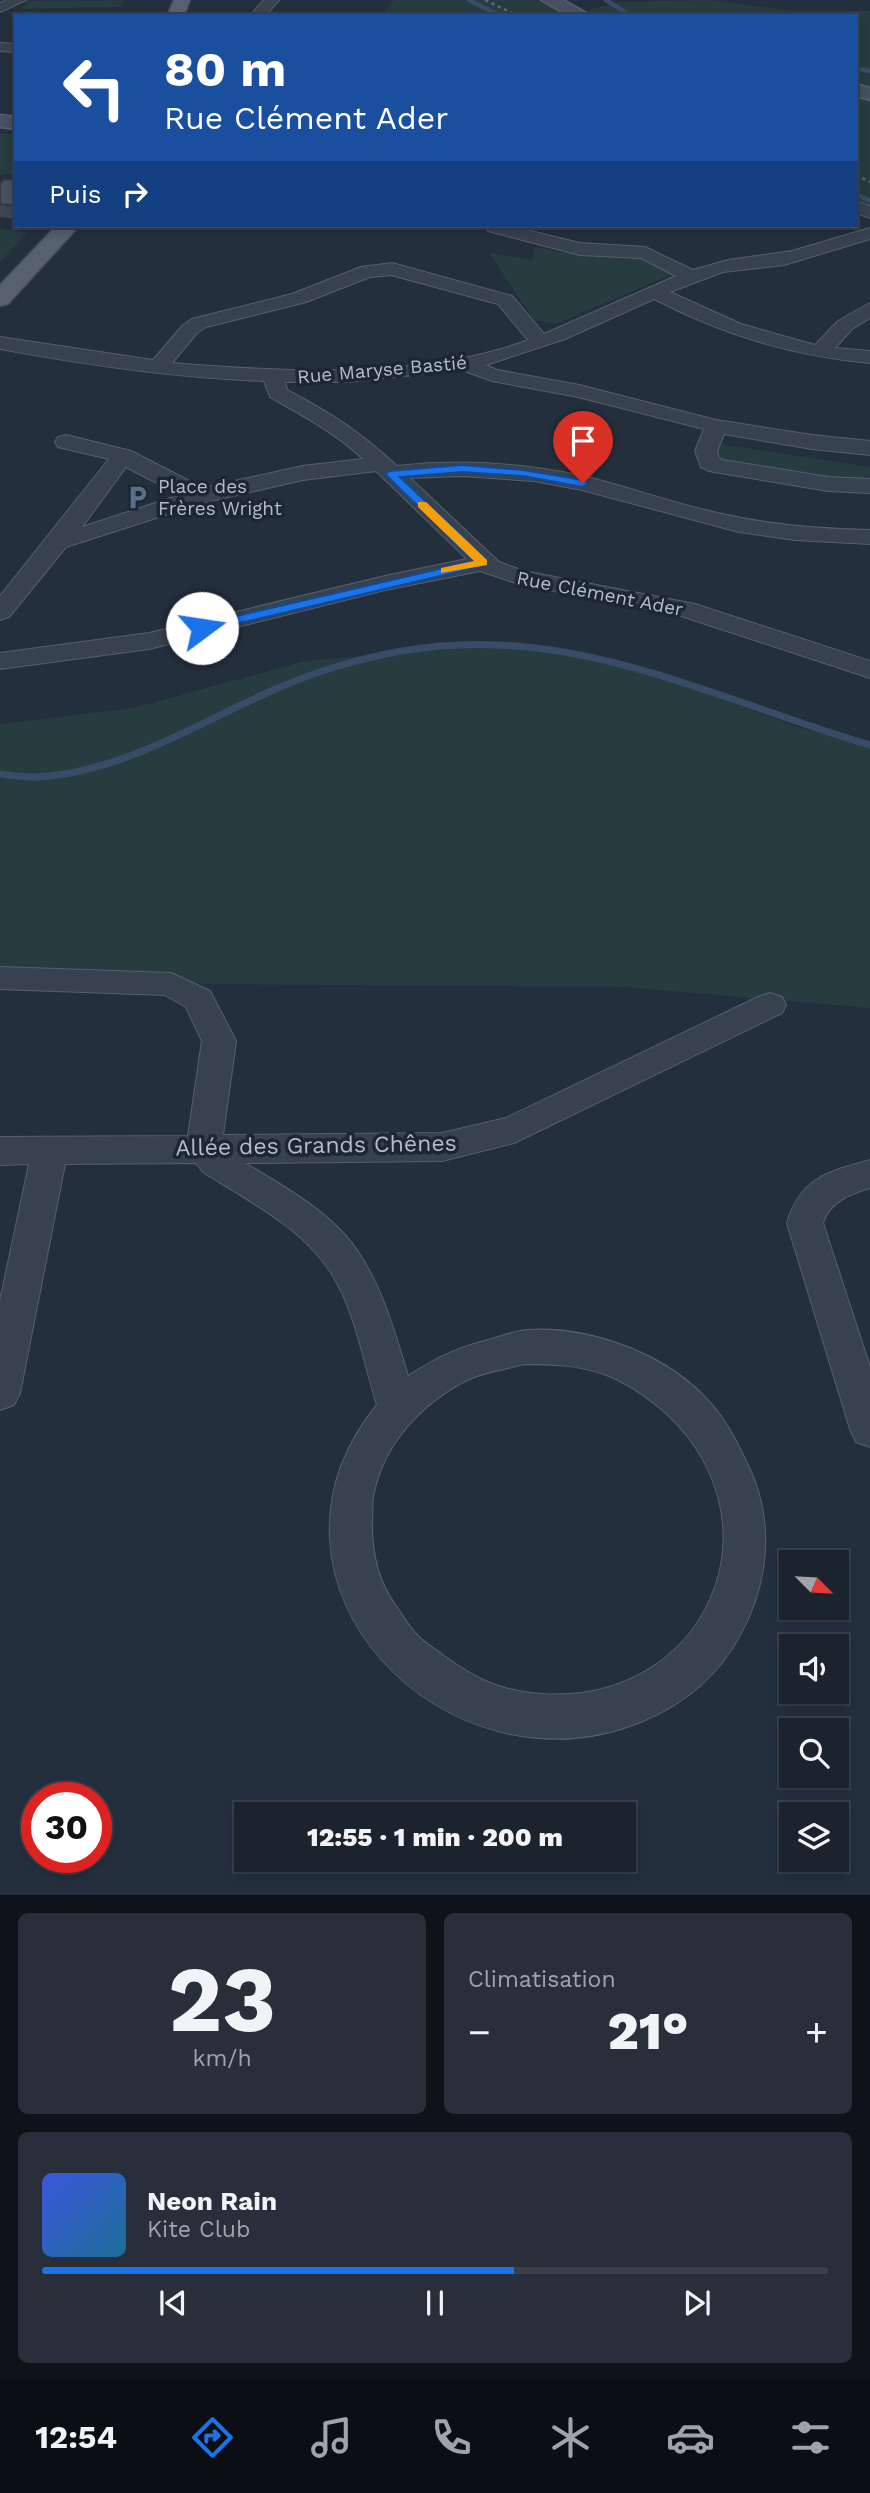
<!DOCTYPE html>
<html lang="fr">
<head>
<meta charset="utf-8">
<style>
  body { margin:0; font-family:"Work Sans",sans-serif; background:#282f3a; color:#f1f3f6; height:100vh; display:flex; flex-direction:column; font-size:26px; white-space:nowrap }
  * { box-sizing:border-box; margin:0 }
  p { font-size:23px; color:#a0a4aa }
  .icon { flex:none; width:38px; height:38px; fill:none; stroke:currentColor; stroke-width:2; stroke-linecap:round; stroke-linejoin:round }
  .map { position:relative; height:1895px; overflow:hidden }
  .sheet { display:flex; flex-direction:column; gap:18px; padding:18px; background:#0f1319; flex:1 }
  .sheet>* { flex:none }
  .hud { position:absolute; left:14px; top:14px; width:844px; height:214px; border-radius:0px; box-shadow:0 4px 10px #0003,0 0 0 2px #39404a; background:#1a4fa0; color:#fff; overflow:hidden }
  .needle { width:46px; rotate:114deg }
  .buttons { position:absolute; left:779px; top:1550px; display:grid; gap:14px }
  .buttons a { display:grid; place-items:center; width:70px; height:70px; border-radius:0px; background:#1b232e; box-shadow:0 4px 10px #0003,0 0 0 2px #39404a; font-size:35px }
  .speed { position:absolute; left:21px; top:1782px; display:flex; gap:14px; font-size:35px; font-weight:700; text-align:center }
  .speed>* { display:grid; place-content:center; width:91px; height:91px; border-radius:50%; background:#1b232e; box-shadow:0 4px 10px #0003,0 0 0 2px #39404a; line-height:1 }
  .speed .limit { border:10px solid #d22; background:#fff; color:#111 }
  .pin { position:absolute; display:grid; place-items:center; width:60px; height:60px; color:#fff; margin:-72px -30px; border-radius:50% 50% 50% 0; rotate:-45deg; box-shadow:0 0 7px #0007 }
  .pin .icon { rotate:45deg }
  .me { position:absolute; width:77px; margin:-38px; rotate:76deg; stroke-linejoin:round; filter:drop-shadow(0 0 5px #0008) }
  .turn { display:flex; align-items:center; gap:24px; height:147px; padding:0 35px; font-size:32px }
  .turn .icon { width:91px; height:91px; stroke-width:2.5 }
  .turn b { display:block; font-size:49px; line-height:60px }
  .then { display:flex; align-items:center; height:66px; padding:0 35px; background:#0003; gap:14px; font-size:26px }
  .big { font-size:52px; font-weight:800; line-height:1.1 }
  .sheet .card { flex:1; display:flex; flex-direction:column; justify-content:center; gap:10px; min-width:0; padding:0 24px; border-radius:10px; background:#282f3a }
  .sheet .dial { align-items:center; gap:0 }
  .dial b { font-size:91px; line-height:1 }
  .song { display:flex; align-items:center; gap:21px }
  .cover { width:84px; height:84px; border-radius:10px; background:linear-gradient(135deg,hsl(230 70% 55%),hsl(200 70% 35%)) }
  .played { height:7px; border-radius:4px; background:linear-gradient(90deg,#1a73e8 60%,#39404a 60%) }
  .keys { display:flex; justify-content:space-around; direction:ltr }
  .heat { display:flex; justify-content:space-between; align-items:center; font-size:38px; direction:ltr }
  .sheet .tiles { flex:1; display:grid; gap:18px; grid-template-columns:1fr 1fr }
  .card:last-child { grid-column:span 2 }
  .trip { position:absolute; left:234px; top:1802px; width:402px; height:70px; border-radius:0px; background:#1b232e; box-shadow:0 4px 10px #0003,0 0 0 2px #39404a; font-weight:800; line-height:70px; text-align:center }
  .tab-bar { display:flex; height:112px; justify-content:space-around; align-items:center; background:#0b0e12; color:#a0a4aa }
  .tab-bar .icon { width:49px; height:49px }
  .tab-bar .on { color:#1a73e8 }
  .tab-bar b { font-size:32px; color:#f1f3f6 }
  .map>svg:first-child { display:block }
</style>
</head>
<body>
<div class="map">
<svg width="870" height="1895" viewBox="0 0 870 1895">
  <rect width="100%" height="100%" fill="#242f3e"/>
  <g fill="#263c3f">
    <path d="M 125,0 L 118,7 L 20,9 L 28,3 L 15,1 Z"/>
    <path d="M 394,0 L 536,0 L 568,15 L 620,2 L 707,0 L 788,10 L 870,11 L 870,213 L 856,206 L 856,16 L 382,16 Z"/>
    <path d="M 0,134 L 16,134 L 16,175 L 4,174 L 0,177 Z"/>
    <path d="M 0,229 L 28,232 L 0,262 Z"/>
    <path d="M 535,247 L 561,253 L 566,251 L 639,258 L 672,274 L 556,324 L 534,320 L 489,253 L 532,260 Z"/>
    <path d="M 720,444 L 870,467 L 870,480 L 864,484 L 712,460 Z"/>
    <path d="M 445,643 L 520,644 L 574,651 L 632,666 L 800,728 L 870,744 L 870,1008 L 625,987 L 171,984 L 0,978 L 0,724 L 133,708 L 305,661 L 381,654 Z"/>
  </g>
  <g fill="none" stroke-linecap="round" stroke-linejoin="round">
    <g stroke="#394c67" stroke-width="4.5">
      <path d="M 469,0 L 501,16"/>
      <path d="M 606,0 L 631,16"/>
      <path d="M 856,68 L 870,71"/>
      <path d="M 856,194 L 870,201"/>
    </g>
    <path stroke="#394c67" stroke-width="7" d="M 0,774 C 12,775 25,778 37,777 C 143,771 230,699 329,669 C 382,652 441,642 497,645 C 623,649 750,710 870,745"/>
    <defs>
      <g id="street">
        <path d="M 7,0 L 26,0 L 0,12 L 0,3 Z"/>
        <path d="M 264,0 L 279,0 L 265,16 L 250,16 Z"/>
        <path d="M 0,43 L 16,44 L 16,52 L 0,51 Z"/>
        <path d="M 856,201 L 870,206 L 870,218 L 856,213 Z"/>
        <path d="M 486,226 L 510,226 L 580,243 L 645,247 L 693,270 L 728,260 L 792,251 L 870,228 L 870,239 L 784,265 L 723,272 L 670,292 L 741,324 L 815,345 L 838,321 L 870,303 L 870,318 L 852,329 L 835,348 L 870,351 L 870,363 C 792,356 724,335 654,299 L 565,339 L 486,365 L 497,370 L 579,385 L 716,420 L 812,435 L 870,441 L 870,455 L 812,449 L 724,434 L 717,451 L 719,458 L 723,460 L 828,477 L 870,479 L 870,493 L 828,491 L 709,471 L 701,467 L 695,451 L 704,429 L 578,397 L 492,381 L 462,370 L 347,382 L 285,382 L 287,390 C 331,413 360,432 397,466 C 459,459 522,463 583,476 C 629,487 675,504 722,514 C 771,525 820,529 870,530 L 870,544 L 795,540 L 739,532 L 582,490 L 534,481 L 462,476 L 410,478 L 499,562 L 524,571 L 695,604 L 870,661 L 870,678 L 681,616 L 519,584 L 480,571 L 385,590 L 149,649 L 0,669 L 0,653 L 149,633 L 385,576 L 467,559 L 376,471 L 303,480 L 206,502 L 66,547 L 9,617 L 0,620 L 0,596 L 109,459 L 58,447 L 55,442 L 58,437 L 66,435 L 131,451 L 203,488 L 303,466 L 363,459 C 336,433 303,416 270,397 L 264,381 C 175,378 87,365 0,349 L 0,337 L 153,360 L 183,325 L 192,319 L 292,294 L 361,267 L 392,263 L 512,296 L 544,334 L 676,276 L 641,258 L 580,255 L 488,231 ZM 391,275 L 498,304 L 528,340 C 423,380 283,372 172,363 L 197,333 L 206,327 L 306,302 L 370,277 ZM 126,467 L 180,495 L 82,527 Z"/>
        <path d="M 0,967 L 171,973 L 210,991 L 236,1041 L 223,1135 L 442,1133 L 506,1118 L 758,997 L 770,993 L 782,997 L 786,1005 L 782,1013 L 514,1143 L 442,1161 L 245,1163 C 279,1184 317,1204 345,1235 C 379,1274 393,1327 408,1376 C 441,1355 457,1348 495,1338 C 506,1335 516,1331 527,1330 C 592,1326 670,1355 712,1405 C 729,1425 740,1448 751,1472 C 774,1525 768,1583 741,1633 C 719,1675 686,1703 643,1721 C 446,1803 233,1582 377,1405 C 364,1364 357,1319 336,1281 C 308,1230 250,1202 203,1172 L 196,1163 L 65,1164 L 20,1393 L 14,1405 L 0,1410 L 0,1301 L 29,1164 L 0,1165 L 0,1137 L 188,1136 L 202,1041 L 186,1007 L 165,995 L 0,989 ZM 524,1364 C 551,1364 578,1365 604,1374 C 628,1383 648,1397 667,1414 C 786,1526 704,1705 542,1694 C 501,1691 477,1680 444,1656 C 436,1649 425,1644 418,1636 C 409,1627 403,1616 396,1606 C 378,1582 372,1554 372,1525 C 373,1514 371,1502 374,1492 C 385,1442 422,1403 467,1380 C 484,1372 506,1369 524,1364 Z"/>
        <path d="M 870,1160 L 870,1188 C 850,1194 829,1202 823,1223 L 870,1367 L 870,1447 L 856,1442 L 850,1429 L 787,1223 C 800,1178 829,1171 870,1160 Z"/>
      </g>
      <g id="secondary">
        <path d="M 541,0 L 563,0 L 592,16 L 569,16 Z"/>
        <path d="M 856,84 L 870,88 L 870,100 L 856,96 Z"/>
        <path d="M 0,115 L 16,117 L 16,129 L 0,127 Z"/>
      </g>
      <g id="primary">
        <path d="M 174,0 L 190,0 L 184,16 L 167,16 Z"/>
        <path d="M 56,226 L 79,226 L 8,304 L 0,306 L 0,285 Z"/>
      </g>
    </defs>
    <use href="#street" stroke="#565f6c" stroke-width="2"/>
    <use href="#secondary" stroke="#565f6c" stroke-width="3"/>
    <use href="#primary" stroke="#414a57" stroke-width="3"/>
    <use href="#street" fill="#38414e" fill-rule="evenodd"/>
    <use href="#secondary" fill="#465061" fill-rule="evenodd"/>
    <use href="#primary" fill="#56606e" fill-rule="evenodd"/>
    <g stroke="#5a6575" stroke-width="2.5" stroke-dasharray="3.5 3.5" stroke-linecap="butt">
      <path d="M 485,0 L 518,16"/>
      <path d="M 856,175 L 870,182"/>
    </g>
  </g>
  <path fill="#3b4654" d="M 16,180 L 16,219 L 0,217 L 0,183 Z"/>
  <path fill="#455162" stroke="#303945" stroke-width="2" d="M 4,179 L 16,180 L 16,206 L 0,204 L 0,183 Z"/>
  <path fill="#1a73e8" stroke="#114b97" stroke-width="2" d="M 462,465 L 523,470 L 583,480 L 588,483 L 583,487 L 523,476 L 462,472 L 400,477 L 487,560 L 487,565 L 202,632 L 195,628 L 202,624 L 474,561 L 385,474 L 390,471 Z"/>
  <path fill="#f59e0b" d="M 418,502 L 426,502 L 487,560 L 487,565 L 441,573 L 441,568 L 474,561 L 418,507 Z"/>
  <defs>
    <symbol id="parking-bare" viewBox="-9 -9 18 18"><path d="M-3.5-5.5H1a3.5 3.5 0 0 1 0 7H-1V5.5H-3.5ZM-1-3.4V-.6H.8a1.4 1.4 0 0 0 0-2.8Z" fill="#5c6f8a" stroke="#1d2633" stroke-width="2.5" paint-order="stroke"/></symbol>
  </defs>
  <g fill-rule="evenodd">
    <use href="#parking-bare" x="120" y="480" width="35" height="35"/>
  </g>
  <g text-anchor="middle" stroke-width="7" stroke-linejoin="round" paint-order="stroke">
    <g font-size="19" fill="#b4bcc9" stroke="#1d2633">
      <text transform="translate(382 369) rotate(-5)" y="7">Rue Maryse Bastié</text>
      <text transform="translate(600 593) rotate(11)" y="7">Rue Clément Ader</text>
    </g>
    <g font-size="19" fill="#b4bcc9" stroke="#1d2633" text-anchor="start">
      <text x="158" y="493">Place des<tspan x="158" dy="22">Frères Wright</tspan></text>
    </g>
    <g font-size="23" fill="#b4bcc9" stroke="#1d2633">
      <text transform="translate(316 1145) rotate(-1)" y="8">Allée des Grands Chênes</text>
    </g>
  </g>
</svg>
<div class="buttons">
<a><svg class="needle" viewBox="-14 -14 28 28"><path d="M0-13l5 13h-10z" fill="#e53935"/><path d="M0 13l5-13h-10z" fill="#a0a4aa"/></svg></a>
<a><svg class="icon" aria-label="sound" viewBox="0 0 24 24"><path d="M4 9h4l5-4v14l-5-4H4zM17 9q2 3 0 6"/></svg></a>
<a><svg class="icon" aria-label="search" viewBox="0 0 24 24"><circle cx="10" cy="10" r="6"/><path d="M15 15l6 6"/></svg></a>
<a><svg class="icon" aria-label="layers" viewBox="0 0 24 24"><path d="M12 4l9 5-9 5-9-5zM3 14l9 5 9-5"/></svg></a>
</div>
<div class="speed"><div class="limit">30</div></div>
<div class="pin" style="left:583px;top:483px;background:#d93025"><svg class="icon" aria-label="arrive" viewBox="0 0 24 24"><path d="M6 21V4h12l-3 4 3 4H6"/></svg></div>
<svg class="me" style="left:202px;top:628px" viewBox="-20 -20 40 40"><circle r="19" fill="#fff"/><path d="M0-13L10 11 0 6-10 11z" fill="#1a73e8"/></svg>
<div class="trip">12:55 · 1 min · 200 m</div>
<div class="hud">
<div class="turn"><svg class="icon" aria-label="left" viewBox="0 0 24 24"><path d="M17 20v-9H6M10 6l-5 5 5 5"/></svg><div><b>80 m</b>Rue Clément Ader</div></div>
<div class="then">Puis<svg class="icon" aria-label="right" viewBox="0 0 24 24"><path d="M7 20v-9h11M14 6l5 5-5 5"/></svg></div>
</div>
</div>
<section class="sheet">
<div class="tiles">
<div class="card dial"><b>23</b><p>km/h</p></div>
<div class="card"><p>Climatisation</p>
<div class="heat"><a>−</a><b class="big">21°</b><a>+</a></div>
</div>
<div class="card">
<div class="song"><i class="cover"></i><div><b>Neon Rain</b><p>Kite Club</p></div></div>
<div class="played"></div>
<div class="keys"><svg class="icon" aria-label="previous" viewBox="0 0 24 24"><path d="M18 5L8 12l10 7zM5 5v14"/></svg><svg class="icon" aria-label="pause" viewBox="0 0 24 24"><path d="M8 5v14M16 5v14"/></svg><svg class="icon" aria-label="next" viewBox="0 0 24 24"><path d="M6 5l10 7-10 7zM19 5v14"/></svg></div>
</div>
</div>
</section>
<nav class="tab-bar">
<b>12:54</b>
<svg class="icon on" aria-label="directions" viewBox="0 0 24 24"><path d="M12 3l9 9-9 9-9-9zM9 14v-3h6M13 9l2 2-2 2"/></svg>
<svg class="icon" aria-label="music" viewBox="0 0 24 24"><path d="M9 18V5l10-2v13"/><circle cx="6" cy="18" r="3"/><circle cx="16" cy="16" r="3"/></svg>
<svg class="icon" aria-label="phone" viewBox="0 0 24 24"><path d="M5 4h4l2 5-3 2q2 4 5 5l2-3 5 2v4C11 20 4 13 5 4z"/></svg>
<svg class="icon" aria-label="climate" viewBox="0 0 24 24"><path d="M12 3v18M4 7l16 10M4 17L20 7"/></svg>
<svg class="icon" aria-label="car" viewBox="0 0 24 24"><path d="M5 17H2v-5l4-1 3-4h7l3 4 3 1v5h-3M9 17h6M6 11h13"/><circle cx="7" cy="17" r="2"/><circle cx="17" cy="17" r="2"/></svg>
<svg class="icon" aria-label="filters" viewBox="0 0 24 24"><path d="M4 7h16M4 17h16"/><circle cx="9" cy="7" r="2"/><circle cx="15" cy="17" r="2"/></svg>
</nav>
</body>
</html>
